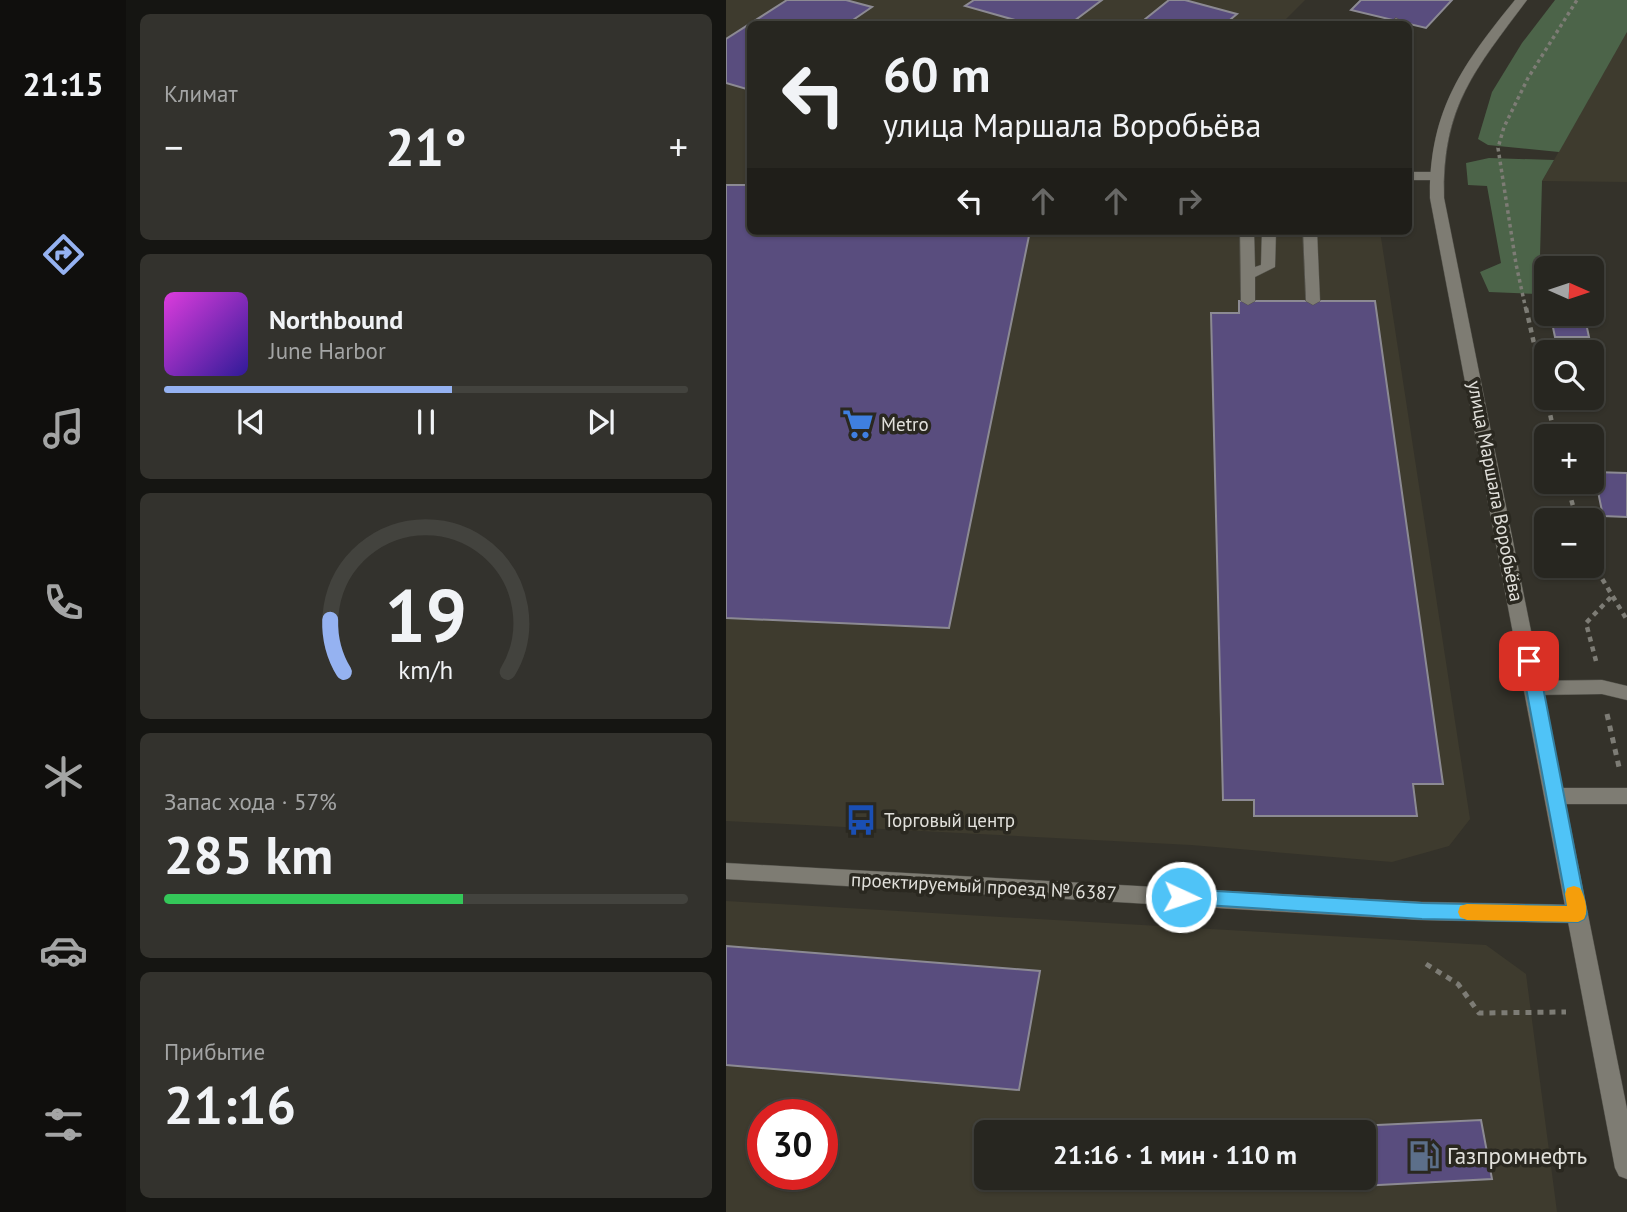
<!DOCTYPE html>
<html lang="ru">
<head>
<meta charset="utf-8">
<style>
  body { margin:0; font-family:"PT Sans",sans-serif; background:#33322d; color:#f1f3f6; height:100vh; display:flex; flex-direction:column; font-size:26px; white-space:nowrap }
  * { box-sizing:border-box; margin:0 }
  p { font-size:23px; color:#a4a5a5 }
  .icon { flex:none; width:38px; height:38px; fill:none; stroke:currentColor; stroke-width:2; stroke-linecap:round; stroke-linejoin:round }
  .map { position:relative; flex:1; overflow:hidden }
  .drawer { display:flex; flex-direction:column; gap:14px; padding:14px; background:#151512; width:600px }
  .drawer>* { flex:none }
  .guide { position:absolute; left:21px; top:21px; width:665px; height:214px; border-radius:10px; box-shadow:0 2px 5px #0004,0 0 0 2px #43433e; background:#272620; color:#f1f3f6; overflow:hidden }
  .needle { width:46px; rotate:93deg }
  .controls { position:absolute; left:808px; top:256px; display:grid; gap:14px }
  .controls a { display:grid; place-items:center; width:70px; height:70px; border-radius:10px; background:#272620; box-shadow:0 2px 5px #0004,0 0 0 2px #43433e; font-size:35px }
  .speed { position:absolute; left:21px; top:1099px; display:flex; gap:14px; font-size:35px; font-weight:700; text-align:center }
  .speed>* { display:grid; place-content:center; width:91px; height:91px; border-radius:50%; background:#272620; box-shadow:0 2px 5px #0004,0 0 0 2px #43433e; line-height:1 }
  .speed .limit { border:10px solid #d22; background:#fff; color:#111 }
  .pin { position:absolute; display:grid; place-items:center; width:60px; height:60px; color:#fff; margin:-30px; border-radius:14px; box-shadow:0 4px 10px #0006 }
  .me { position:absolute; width:77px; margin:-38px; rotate:93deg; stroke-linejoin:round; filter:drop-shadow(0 0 5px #0008) }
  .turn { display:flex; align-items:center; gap:24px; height:147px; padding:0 21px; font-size:32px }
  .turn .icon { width:91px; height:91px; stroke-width:2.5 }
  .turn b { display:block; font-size:49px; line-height:60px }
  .lanes { display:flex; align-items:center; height:66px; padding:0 21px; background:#0003; justify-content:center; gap:35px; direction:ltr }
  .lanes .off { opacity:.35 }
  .big { font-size:52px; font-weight:700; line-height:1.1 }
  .drawer .widget { flex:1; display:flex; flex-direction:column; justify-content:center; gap:10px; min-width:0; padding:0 24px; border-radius:10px; background:#33322d }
  .drawer .dial { align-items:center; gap:0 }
  .dial svg { height:182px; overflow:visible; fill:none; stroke:#43433e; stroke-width:7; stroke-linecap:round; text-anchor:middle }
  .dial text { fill:#f1f3f6; stroke:none }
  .song { display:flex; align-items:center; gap:21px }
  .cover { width:84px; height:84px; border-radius:10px; background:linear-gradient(135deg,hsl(300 70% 55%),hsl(250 70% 35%)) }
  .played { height:7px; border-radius:4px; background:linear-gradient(90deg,#95b2f1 55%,#43433e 55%) }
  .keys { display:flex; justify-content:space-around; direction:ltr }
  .heat { display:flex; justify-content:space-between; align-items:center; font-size:38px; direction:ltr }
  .charge { height:10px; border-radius:5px; background:linear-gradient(90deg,#34c759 57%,#43433e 0) }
  .trip { position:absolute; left:248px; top:1120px; width:402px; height:70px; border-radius:10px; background:#272620; box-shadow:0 2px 5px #0004,0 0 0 2px #43433e; font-weight:700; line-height:70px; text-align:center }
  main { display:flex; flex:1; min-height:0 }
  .tab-bar { display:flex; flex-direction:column; width:126px; justify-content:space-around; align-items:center; background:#100f0d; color:#a4a5a5 }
  .tab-bar .icon { width:49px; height:49px }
  .tab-bar .active { color:#95b2f1 }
  .tab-bar b { font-size:32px; color:#f1f3f6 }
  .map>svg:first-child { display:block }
</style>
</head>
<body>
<main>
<nav class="tab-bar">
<b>21:15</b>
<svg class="icon active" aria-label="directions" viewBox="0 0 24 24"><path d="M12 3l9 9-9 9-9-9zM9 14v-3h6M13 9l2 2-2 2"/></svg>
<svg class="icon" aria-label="music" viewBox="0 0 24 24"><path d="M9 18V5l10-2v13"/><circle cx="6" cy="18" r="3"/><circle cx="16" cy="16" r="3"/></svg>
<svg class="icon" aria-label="phone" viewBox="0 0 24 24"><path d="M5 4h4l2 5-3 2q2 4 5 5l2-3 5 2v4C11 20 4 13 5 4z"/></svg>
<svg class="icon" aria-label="climate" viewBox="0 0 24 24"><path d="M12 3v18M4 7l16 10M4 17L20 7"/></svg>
<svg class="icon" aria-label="car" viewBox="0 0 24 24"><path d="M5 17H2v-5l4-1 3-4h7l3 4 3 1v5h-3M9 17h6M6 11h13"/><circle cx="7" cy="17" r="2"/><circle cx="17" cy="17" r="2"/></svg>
<svg class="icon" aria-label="filters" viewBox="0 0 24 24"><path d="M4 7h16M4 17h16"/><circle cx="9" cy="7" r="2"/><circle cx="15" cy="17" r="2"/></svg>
</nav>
<section class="drawer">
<div class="widget"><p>Климат</p>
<div class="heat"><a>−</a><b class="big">21°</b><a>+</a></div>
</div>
<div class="widget">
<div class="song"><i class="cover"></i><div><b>Northbound</b><p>June Harbor</p></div></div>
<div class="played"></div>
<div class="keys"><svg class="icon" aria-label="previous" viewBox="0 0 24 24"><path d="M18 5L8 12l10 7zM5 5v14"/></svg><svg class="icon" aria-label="pause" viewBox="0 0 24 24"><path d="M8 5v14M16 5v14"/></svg><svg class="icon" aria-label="next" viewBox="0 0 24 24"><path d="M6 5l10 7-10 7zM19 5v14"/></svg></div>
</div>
<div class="widget dial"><svg viewBox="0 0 100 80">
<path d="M14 69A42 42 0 1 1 86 69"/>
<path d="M14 69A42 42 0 0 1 8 46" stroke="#95b2f1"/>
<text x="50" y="56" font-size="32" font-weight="700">19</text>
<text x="50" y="72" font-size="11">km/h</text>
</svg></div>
<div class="widget"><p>Запас хода · 57%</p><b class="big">285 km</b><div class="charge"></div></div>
<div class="widget"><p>Прибытие</p><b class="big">21:16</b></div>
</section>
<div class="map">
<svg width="901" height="1212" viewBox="0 0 901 1212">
  <rect width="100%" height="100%" fill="#34322a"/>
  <g fill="#3e3b2e" fill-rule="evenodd">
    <path d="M 0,0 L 579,0 L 555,24 L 24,24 L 24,231 L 654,231 L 744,819 L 723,846 L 666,862 L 465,845 L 0,821 Z"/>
    <path d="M 901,32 L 901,182 L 816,181 L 828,160 Z"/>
    <path d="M 0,901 L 760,945 L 800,974 L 831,1212 L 0,1212 ZM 37,1115 L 96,1115 L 96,1174 L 37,1174 ZM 261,1132 L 639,1132 L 639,1178 L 261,1178 Z"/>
  </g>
  <g fill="#4c6449">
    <path d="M 829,0 L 901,0 L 901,32 L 833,152 L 762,145 L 752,139 L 766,92 L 796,43 Z"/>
    <path d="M 763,158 L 828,160 L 816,181 L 813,294 L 763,292 L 754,272 L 775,263 L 761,186 L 742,185 L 740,163 Z"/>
  </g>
  <g fill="#594d7e" stroke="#8c8a93" stroke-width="2">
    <path d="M 61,0 L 120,0 L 146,7 L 121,24 L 24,24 L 24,90 L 0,83 L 0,39 Z"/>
    <path d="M 248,0 L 376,0 L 344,24 L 303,24 L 239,6 Z"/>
    <path d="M 443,0 L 459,0 L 511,14 L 499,24 L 413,24 Z"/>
    <path d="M 635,0 L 726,0 L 700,28 L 625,10 Z"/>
    <path d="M 0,185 L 24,185 L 24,231 L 304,231 L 223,628 L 0,618 Z"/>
    <path d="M 513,301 L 649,301 L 717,784 L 687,784 L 691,816 L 528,816 L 528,800 L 497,800 L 485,313 L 513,313 Z"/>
    <path d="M 824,313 L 858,314 L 863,337 L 829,337 Z"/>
    <path d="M 868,472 L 901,473 L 901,517 L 877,516 Z"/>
    <path d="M 0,946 L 314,971 L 293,1090 L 0,1065 Z"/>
    <path d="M 755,1120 L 766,1179 L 596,1188 L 595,1178 L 639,1178 L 639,1132 L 589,1132 L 589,1128 Z"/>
  </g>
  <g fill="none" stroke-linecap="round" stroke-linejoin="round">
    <defs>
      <g id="service">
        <path d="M 670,18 L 676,21 L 673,24 L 662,24 Z"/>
        <path d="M 682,172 L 709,172 L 716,176 L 709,180 L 682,180 Z"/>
        <path d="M 514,231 L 528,231 L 529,267 L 535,265 L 536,231 L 550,231 L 549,267 L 529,277 L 529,301 L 522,305 L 515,301 Z"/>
        <path d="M 577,231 L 591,231 L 594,301 L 587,305 L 580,301 Z"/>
      </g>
      <g id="minor">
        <path d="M 876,680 L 901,686 L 901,700 L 876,694 L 809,695 L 803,693 L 800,688 L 803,683 L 809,681 Z"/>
        <path d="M 830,788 L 901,788 L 901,804 L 830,804 L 823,801 L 820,796 L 823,791 Z"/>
        <path d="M 0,863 L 696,902 L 852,905 L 859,908 L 862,914 L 859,920 L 852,923 L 696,920 L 0,879 Z"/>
      </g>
      <path id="tertiary" d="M 789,0 L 801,0 C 749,70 716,106 718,198 L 901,1109 L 901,1179 L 893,1176 L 889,1168 L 704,198 C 703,111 736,65 789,0 Z"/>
    </defs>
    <use href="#service" stroke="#52514a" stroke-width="1"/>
    <use href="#minor" stroke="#52514a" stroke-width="1"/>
    <use href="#tertiary" stroke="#52514a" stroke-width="1"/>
    <path stroke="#7d7c75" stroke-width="3.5" stroke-dasharray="3.5 3.5" stroke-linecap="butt" d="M 800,310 L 790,264 L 772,148 L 778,127 L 802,78 L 851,0"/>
    <g stroke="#7d7c75" stroke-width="4.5" stroke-dasharray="5 5" stroke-linecap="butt">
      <path d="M 800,308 L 829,436"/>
      <path d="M 840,481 L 851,520"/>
      <path d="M 866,562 L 901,620"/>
      <path d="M 870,661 L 860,623 L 885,597"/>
    </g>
    <g stroke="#7d7c75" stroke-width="5" stroke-dasharray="6 6" stroke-linecap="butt">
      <path d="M 881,714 L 893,767"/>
      <path d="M 700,964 L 732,984 L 753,1013 L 840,1012"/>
    </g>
    <use href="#service" fill="#7e7c73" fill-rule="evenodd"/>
    <use href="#minor" fill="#7e7c73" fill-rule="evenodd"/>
    <use href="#tertiary" fill="#7e7c73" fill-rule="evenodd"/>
  </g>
  <path fill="#4fc3f7" stroke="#337fa1" stroke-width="2" d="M 803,655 L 812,661 L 861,914 L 858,919 L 852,922 L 696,919 L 448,903 L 446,897 L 448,892 L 455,889 L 696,903 L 841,906 L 795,661 Z"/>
  <path fill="#f59e0b" d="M 848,886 L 854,888 C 859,897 863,910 858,919 L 852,922 L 741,920 L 734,917 L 732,912 L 734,906 L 741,904 L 841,906 L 839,894 L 841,888 Z"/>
  <defs>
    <symbol id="supermarket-bare" viewBox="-9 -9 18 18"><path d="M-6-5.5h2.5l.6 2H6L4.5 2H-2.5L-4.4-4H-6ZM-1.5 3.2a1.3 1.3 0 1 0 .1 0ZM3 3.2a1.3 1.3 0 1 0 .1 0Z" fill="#3f7fe0" stroke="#2a2820" stroke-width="2.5" paint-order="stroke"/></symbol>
    <symbol id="bus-bare" viewBox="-9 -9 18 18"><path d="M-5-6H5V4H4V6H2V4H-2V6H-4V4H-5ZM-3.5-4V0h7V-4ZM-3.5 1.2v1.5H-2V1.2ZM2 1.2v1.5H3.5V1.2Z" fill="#1a4fb4" stroke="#2a2820" stroke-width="2.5" paint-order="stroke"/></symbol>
    <symbol id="fuel-bare" viewBox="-9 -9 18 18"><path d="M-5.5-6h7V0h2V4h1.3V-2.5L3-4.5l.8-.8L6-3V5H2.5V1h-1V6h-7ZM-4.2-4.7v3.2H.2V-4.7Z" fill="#5c6f8a" stroke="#2a2820" stroke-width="2.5" paint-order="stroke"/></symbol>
  </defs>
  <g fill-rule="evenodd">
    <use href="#supermarket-bare" x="110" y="402" width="44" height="44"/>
    <use href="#bus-bare" x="113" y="798" width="44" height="44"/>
    <use href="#fuel-bare" x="676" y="1134" width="44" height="44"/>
  </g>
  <g text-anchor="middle" stroke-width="7" stroke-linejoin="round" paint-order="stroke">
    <g font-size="19" fill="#e1e0db" stroke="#2a2820" text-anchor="start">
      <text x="155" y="431">Metro</text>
      <text x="158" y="827">Торговый центр</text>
    </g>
    <g font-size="19" fill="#e1e0db" stroke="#2a2820">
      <text transform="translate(770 491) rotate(79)" y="7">улица Маршала Воробьёва</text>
      <text transform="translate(258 886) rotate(3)" y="7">проектируемый проезд № 6387</text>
    </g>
    <g font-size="23" fill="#e1e0db" stroke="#2a2820" text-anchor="start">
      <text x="721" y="1164">Газпромнефть</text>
    </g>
  </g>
</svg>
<div class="controls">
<a><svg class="needle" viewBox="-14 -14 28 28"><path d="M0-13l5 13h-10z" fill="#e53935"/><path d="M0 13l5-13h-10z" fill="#a4a5a5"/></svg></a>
<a><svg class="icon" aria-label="search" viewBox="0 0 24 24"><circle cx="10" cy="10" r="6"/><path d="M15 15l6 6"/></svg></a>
<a>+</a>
<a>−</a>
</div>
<div class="speed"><div class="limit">30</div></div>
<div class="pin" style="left:803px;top:661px;background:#d93025"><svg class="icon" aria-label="arrive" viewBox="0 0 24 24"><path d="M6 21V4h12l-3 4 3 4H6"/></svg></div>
<svg class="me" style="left:455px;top:897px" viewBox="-20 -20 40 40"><circle r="17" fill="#4fc3f7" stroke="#fff" stroke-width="3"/><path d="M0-11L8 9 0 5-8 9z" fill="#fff"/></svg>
<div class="trip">21:16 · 1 мин · 110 m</div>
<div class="guide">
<div class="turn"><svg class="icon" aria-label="left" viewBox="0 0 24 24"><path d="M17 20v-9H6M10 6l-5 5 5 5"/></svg><div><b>60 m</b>улица Маршала Воробьёва</div></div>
<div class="lanes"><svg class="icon" aria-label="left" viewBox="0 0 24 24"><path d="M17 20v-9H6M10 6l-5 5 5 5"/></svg><svg class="icon off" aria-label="ahead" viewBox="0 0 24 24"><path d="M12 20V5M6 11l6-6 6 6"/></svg><svg class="icon off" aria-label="ahead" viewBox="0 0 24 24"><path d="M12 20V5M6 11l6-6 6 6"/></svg><svg class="icon off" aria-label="right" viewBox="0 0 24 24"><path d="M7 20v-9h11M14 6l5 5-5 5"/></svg></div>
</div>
</div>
</main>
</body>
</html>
